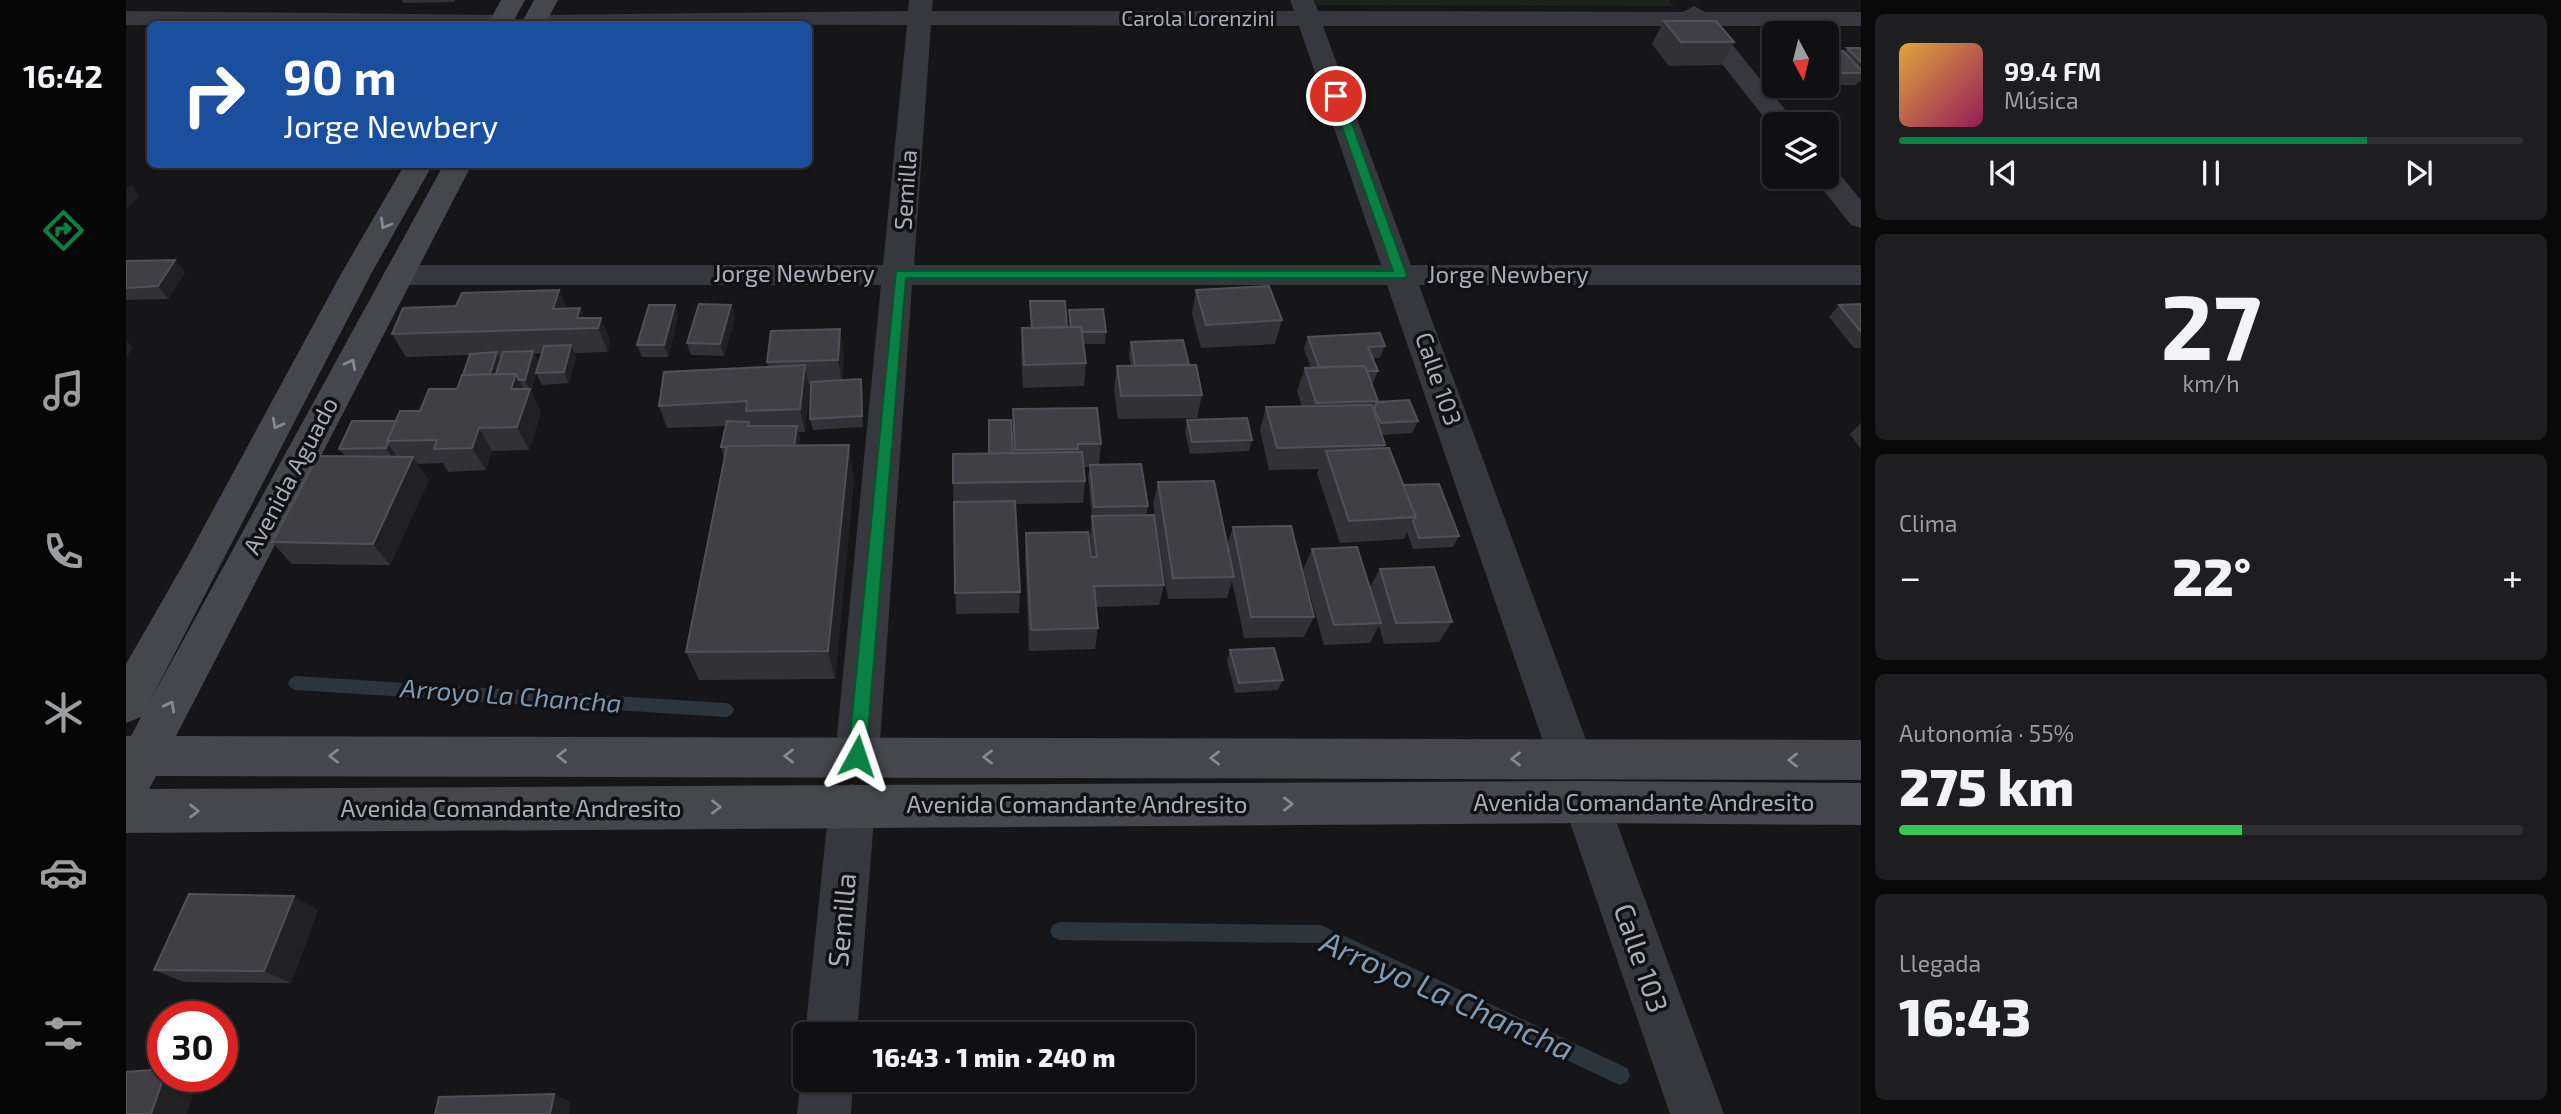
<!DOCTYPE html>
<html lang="es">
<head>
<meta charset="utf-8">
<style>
  body { margin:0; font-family:"Exo 2",sans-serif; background:#1e1e20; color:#f1f3f6; height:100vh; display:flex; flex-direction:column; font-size:26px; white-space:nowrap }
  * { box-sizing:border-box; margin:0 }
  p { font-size:23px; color:#9c9d9f }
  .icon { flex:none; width:38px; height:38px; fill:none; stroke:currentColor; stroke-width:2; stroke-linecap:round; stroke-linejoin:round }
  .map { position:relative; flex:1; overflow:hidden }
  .side { display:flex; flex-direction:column; gap:14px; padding:14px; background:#09090a; width:700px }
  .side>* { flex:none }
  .hud { position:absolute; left:21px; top:21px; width:665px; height:147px; border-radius:10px; box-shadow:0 2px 5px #0004,0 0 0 2px #303032; background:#1a4fa0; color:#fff; overflow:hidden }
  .needle { width:46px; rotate:173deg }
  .tools { position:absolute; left:1636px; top:21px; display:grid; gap:14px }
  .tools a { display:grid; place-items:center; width:77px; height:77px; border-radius:10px; background:#101012; box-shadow:0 2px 5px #0004,0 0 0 2px #303032; font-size:35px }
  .speed { position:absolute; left:21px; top:1001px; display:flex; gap:14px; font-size:35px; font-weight:700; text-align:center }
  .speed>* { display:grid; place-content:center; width:91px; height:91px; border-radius:50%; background:#101012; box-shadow:0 2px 5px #0004,0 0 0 2px #303032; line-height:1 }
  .speed .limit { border:10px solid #d22; background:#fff; color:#111 }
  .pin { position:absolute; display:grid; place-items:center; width:60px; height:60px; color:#fff; margin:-30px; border:4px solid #fff; border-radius:50%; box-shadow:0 2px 7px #0007 }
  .me { position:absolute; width:77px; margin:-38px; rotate:5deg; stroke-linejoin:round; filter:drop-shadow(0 0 5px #0008) }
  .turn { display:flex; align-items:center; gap:24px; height:147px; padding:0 21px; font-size:32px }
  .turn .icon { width:91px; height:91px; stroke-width:2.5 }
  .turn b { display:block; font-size:49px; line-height:60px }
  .big { font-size:52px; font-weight:800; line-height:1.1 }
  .side .card { flex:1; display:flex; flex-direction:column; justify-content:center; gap:10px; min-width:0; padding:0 24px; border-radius:10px; background:#1e1e20 }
  .side .dial { align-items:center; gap:0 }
  .dial b { font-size:91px; line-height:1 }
  .song { display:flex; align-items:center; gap:21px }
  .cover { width:84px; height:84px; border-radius:10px; background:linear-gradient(135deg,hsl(40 70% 55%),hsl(330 70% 35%)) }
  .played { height:7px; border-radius:4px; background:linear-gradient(90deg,#0b8043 75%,#303032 75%) }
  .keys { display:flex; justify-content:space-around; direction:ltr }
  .heat { display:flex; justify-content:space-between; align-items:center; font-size:38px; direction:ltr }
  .charge { height:10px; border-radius:5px; background:linear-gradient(90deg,#34c759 55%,#303032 0) }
  .trip { position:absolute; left:667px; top:1022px; width:402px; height:70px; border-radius:10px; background:#101012; box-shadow:0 2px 5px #0004,0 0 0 2px #303032; font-weight:800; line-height:70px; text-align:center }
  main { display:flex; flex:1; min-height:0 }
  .tabs { display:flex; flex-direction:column; width:126px; justify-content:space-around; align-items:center; background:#060607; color:#9c9d9f }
  .tabs .icon { width:49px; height:49px }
  .tabs .current { color:#0b8043 }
  .tabs b { font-size:32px; color:#f1f3f6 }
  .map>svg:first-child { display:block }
</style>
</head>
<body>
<main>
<nav class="tabs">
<b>16:42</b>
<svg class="icon current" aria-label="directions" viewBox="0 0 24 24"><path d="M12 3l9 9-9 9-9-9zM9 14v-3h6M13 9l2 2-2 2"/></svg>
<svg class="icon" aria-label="music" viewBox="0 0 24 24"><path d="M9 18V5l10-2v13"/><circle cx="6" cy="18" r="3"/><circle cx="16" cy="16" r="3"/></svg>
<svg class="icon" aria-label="phone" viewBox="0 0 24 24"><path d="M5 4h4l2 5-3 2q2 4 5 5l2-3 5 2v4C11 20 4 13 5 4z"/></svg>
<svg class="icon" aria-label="climate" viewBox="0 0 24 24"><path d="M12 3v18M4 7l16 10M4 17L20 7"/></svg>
<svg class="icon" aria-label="car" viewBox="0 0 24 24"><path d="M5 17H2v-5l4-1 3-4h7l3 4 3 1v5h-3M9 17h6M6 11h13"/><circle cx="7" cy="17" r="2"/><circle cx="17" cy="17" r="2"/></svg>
<svg class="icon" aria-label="filters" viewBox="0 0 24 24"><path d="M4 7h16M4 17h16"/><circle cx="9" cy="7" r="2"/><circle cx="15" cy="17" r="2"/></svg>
</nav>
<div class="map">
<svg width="1735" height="1114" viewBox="0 0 1735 1114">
  <rect width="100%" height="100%" fill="#161618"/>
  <path fill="#1c231d" d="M 1189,0 L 1543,0 L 1548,6 L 1191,5 Z"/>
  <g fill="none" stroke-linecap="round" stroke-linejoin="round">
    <g fill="#2c353c" fill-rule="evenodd">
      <path d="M 170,676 L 600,703 L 605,705 L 608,710 L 605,715 L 600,717 L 170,690 L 165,688 L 162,683 L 165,678 Z"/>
      <path d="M 933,922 L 1195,925 L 1501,1068 L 1504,1075 L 1501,1082 L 1494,1085 L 1487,1082 L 1194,943 L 933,940 L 927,937 L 924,931 L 927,925 Z"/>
    </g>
    <g fill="#37383d" fill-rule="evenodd">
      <path d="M 783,0 L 807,0 L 806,11 L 1168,11 L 1164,0 L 1188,0 L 1192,11 L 1557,12 L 1568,6 L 1579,12 L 1735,12 L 1735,26 L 1591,26 L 1671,124 L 1648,124 L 1648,130 L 1566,26 L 1197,26 L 1285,265 L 1735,265 L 1735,285 L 1293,285 L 1467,759 L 1461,773 L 1445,779 L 1429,773 L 1423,759 L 1261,285 L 786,285 L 753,756 L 747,770 L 731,776 L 715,770 L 709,756 L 755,285 L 272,285 L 261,282 L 257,275 L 261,268 L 272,265 L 757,265 L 781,25 L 399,24 L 397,22 L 401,17 L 409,15 L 782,11 ZM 805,25 L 1173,26 L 1255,265 L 788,265 Z"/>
      <path d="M 0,11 L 375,15 L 383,17 L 387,22 L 385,24 L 0,25 Z"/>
      <path d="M 1701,169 L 1711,171 L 1735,200 L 1735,228 L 1725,225 L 1687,177 L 1701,177 Z"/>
      <path d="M 1460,781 L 1476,787 L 1483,802 L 1598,1114 L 1544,1114 L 1437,802 L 1444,787 Z"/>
      <path d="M 726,784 L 742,791 L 749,806 L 731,1034 L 679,1034 L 703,806 L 710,791 Z"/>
      <path d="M 679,1070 L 679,1080 L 727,1080 L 725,1114 L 671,1114 L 675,1080 Z"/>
    </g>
    <g fill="#45474d" fill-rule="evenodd">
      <path d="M 375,0 L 399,0 L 386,24 L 362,24 Z"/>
      <path d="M 408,0 L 432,0 L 419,24 L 395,24 Z"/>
      <path d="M 279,164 L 307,164 L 245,274 L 24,701 L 318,164 L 346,164 L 50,736 L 1735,740 L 1735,780 L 30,776 L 23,789 L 1460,781 L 1735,783 L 1735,825 L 1460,823 L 0,833 L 0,736 L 5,736 L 15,717 L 0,723 L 0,664 L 62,556 L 215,274 Z"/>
    </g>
  </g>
  <g fill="#323236" fill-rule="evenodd">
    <path d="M 276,0 L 329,0 L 328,2 L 277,3 Z"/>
    <path d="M 1538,21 L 1608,42 L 1595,65 L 1543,66 L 1526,44 Z"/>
    <path d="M 1721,48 L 1735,48 L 1735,83 L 1733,81 L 1730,85 L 1701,85 L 1701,51 L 1718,52 Z"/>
    <path d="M 0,261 L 59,272 L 42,299 L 0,300 Z"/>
    <path d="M 433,290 L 441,309 L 454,308 L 458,318 L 475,318 L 484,341 L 482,352 L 448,353 L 450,357 L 443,383 L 416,385 L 410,373 L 405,392 L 415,412 L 403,450 L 366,451 L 360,470 L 322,472 L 317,463 L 291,464 L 303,480 L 264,565 L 166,564 L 146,542 L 219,456 L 213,449 L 270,421 L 294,411 L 331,389 L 337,375 L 343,355 L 280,357 L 266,334 L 330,306 ZM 416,353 L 413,363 L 408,354 Z"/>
    <path d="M 1070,290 L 1156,320 L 1149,344 L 1075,348 L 1066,314 Z"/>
    <path d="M 904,301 L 941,327 L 943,327 L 943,310 L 980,332 L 979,344 L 957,344 L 960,363 L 958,386 L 897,388 L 895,352 L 896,328 L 905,328 Z"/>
    <path d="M 1735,304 L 1735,348 L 1728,348 L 1703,317 L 1713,305 Z"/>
    <path d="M 549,305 L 552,317 L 542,357 L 516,357 L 511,345 Z"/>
    <path d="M 605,305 L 609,317 L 598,356 L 565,355 L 561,343 Z"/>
    <path d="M 1182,337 L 1259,346 L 1254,358 L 1247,358 L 1252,371 L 1247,383 L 1245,383 L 1252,401 L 1251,402 L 1292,421 L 1286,433 L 1256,435 L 1259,445 L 1258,448 L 1277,485 L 1333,536 L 1327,547 L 1287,549 L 1281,532 L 1278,539 L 1214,543 L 1191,473 L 1193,469 L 1143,470 L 1134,430 L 1140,407 L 1176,406 L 1171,391 L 1179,368 L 1185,368 L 1178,349 Z"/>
    <path d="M 1005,342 L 1063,365 L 1076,395 L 1071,418 L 992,419 L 988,389 L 991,366 L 1005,366 L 1003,354 Z"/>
    <path d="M 718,353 L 716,381 L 735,379 L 737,391 L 737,427 L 687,430 L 684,419 L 685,384 L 682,384 L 683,388 L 679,432 L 672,432 L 674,437 L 672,446 L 728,478 L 709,679 L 573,680 L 560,652 L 598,458 L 595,447 L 600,426 L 541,428 L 533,406 L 642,367 L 641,362 Z"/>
    <path d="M 887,409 L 975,444 L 973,465 L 1022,506 L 1020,515 L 1038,585 L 1033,605 L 970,607 L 972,628 L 969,649 L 903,651 L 899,555 L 900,533 L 966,557 L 964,538 L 966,518 L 962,476 L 964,467 L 957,467 L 959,481 L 957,503 L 889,504 L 894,592 L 893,613 L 830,614 L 827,483 L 888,453 Z"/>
    <path d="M 1061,420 L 1126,440 L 1123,451 L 1064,454 L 1059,432 Z"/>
    <path d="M 1735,423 L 1735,449 L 1724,434 Z"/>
    <path d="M 1032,482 L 1101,545 L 1107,527 L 1188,617 L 1178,637 L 1118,638 L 1106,581 L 1101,598 L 1042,599 L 1027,504 Z"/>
    <path d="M 1186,549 L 1244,587 L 1254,569 L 1326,622 L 1313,642 L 1258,644 L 1253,626 L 1244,643 L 1198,645 L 1177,570 Z"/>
    <path d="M 1104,650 L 1157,680 L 1152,690 L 1109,693 L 1101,661 Z"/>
    <path d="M 192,910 L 165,983 L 58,982 L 28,970 Z"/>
  </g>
  <g fill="#212124">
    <path d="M 5,184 L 14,196 L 0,209 L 0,188 Z"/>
    <path d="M 49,260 L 59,272 L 42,299 L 32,286 Z"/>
    <path d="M 433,290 L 443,314 L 427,309 Z"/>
    <path d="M 549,305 L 552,317 L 542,357 L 538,345 Z"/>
    <path d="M 605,305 L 609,317 L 598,356 L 594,344 Z"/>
    <path d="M 454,308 L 462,329 L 451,318 Z"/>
    <path d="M 475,318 L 484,341 L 482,352 L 472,328 Z"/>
    <path d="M 714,329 L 718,353 L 716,383 L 712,360 Z"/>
    <path d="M 0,340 L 7,348 L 0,358 Z"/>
    <path d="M 445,345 L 450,357 L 443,383 L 438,372 Z"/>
    <path d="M 407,351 L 413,363 L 405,392 L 399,380 Z"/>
    <path d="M 371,352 L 377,364 L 372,381 L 362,383 Z"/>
    <path d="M 679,365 L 683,388 L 679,432 L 674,409 Z"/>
    <path d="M 390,374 L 401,396 L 404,389 L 415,412 L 403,450 L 391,427 L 385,389 Z"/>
    <path d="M 735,379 L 737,391 L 737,427 L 736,416 Z"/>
    <path d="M 671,426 L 674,437 L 670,467 L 667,455 Z"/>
    <path d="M 353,428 L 366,451 L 360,470 L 346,448 Z"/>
    <path d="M 262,443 L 270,455 L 268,460 L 260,448 Z"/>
    <path d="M 723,445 L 728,478 L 709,679 L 702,651 Z"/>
    <path d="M 287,457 L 303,480 L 264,565 L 247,544 Z"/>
    <path d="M 168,896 L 192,910 L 165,983 L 138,971 Z"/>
    <path d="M 38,1076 L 67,1076 L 72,1078 L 61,1114 L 25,1114 Z"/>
    <path d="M 428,1094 L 445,1102 L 443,1114 L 424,1114 Z"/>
  </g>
  <g fill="#3f3f44" stroke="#4f5156" stroke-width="2">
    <path d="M 80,21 L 139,21 L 137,24 L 76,24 Z"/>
    <path d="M 1538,21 L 1590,21 L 1608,42 L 1555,42 Z"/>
    <path d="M 1721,48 L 1735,48 L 1735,62 Z"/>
    <path d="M 1701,51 L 1717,51 L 1735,70 L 1735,73 L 1701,73 Z"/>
    <path d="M 49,260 L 32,286 L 0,288 L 0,261 Z"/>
    <path d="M 1143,286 L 1156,320 L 1080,325 L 1070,290 Z"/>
    <path d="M 433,290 L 427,309 L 454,308 L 451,318 L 475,318 L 472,328 L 266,334 L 277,308 L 330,306 L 336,293 Z"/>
    <path d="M 904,301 L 939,301 L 941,327 L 906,328 Z"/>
    <path d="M 573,304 L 605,305 L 594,344 L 561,343 Z"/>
    <path d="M 1735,304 L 1735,332 L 1713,305 Z"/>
    <path d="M 523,305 L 549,305 L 538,345 L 511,345 Z"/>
    <path d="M 977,309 L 980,332 L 956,332 L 955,327 L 945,327 L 943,310 Z"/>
    <path d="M 955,327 L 960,363 L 898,365 L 896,328 Z"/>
    <path d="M 714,329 L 712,360 L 641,362 L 645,331 Z"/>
    <path d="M 1254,333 L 1259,346 L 1242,347 L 1252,371 L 1241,371 L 1239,366 L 1193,367 L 1182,337 Z"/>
    <path d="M 1057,340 L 1063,365 L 1009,366 L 1005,342 Z"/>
    <path d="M 445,345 L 438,372 L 410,373 L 418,346 Z"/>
    <path d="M 407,351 L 399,380 L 393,380 L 390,374 L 370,374 L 377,352 Z"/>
    <path d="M 371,352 L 364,374 L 337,375 L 344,354 Z"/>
    <path d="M 679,365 L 674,409 L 620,411 L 621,401 L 533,406 L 538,372 Z"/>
    <path d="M 1070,365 L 1076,395 L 995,396 L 991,366 Z"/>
    <path d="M 1239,366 L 1252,401 L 1190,403 L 1179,368 Z"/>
    <path d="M 390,374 L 385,389 L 404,389 L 391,427 L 353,428 L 346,448 L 308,449 L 311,440 L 261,441 L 274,411 L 294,411 L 303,389 L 331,389 L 336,375 Z"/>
    <path d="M 735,379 L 736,416 L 684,419 L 685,382 Z"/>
    <path d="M 1283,400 L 1292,421 L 1255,423 L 1248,409 L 1251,402 Z"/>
    <path d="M 1246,405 L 1259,445 L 1151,448 L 1140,407 Z"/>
    <path d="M 971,408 L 975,444 L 952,444 L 952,449 L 889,450 L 887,409 Z"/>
    <path d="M 1121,418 L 1126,440 L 1066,442 L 1061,420 Z"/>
    <path d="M 863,420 L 885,420 L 887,453 L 863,454 Z"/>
    <path d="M 226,421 L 270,421 L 261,441 L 262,443 L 260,448 L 213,449 Z"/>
    <path d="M 601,421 L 623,422 L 622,426 L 671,426 L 668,446 L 595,447 Z"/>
    <path d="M 723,445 L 702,651 L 560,652 L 601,446 Z"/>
    <path d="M 1263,448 L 1290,517 L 1223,521 L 1200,451 Z"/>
    <path d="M 956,452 L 959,481 L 827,483 L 827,454 Z"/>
    <path d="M 192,456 L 287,457 L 247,544 L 146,542 Z"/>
    <path d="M 1015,464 L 1022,506 L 968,507 L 964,465 Z"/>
    <path d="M 1088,481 L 1108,577 L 1047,578 L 1032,482 Z"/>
    <path d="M 1313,484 L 1333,536 L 1293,538 L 1287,521 L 1290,517 L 1277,485 Z"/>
    <path d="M 889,501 L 894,592 L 829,593 L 828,502 Z"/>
    <path d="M 1028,515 L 1038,585 L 968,586 L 972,628 L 905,630 L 900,533 L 962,532 L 965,557 L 971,557 L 966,516 Z"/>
    <path d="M 1165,526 L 1188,617 L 1125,617 L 1107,527 Z"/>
    <path d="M 1231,547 L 1255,623 L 1208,625 L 1186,549 Z"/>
    <path d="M 1308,567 L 1326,622 L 1270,623 L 1254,569 Z"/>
    <path d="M 1148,648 L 1157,680 L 1113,683 L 1104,650 Z"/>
    <path d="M 63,894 L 168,896 L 138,971 L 28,970 Z"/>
    <path d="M 37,1069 L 37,1076 L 38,1076 L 25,1114 L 0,1114 L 0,1072 Z"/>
    <path d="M 428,1094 L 424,1114 L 309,1114 L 313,1097 Z"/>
  </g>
  <defs><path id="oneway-chevron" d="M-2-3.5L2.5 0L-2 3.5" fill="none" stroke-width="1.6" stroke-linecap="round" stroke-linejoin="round" transform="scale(1.75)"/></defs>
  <g stroke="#858993">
    <use href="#oneway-chevron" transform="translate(259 224) rotate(120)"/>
    <use href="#oneway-chevron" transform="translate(225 364) rotate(-62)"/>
    <use href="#oneway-chevron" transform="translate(151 424) rotate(118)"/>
    <use href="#oneway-chevron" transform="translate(44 706) rotate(-62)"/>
    <use href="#oneway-chevron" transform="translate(208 756) rotate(-180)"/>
    <use href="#oneway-chevron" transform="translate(436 756) rotate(-180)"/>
    <use href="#oneway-chevron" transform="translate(663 756) rotate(-180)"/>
    <use href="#oneway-chevron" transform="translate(862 757) rotate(-180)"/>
    <use href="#oneway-chevron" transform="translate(1089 758) rotate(-180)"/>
    <use href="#oneway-chevron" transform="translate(1390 759) rotate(-180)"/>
    <use href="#oneway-chevron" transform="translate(1667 760) rotate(-180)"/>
    <use href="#oneway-chevron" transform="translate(1162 804)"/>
    <use href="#oneway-chevron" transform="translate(590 807)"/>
    <use href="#oneway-chevron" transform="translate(68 811)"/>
  </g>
  <path fill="#0b8043" stroke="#07532c" stroke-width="2" d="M 1206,93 L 1216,96 L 1281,275 L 1279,278 L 780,278 L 740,756 L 738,762 L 731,765 L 725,762 L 722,756 L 770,271 L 1267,271 L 1205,96 Z"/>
  <g text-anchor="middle" stroke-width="7" stroke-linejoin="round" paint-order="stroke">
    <g font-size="21" fill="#a8adb8" stroke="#111113">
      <text x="1072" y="26">Carola Lorenzini</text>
    </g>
    <g font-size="24" fill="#a8adb8" stroke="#111113">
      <text transform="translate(780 190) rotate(-86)" y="8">Semilla</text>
      <text x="668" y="282">Jorge Newbery</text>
      <text x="1382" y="283">Jorge Newbery</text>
      <text transform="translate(1312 379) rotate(71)" y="8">Calle 103</text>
      <text transform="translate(165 476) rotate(-62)" y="8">Avenida Aguado</text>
      <text x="1518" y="811">Avenida Comandante Andresito</text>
      <text x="951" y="813">Avenida Comandante Andresito</text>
      <text x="385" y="817">Avenida Comandante Andresito</text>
    </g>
    <g font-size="26" font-style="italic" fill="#7f9bb3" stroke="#111113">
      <text transform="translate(385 696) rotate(4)" y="9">Arroyo La Chancha</text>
    </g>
    <g font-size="28" fill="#a8adb8" stroke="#111113">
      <text transform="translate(716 920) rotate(-85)" y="10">Semilla</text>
      <text transform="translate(1515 958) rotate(71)" y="10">Calle 103</text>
    </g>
    <g font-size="32" font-style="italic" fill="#7f9bb3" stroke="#111113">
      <text transform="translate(1321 996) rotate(24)" y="11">Arroyo La Chancha</text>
    </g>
  </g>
</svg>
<div class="tools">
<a><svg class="needle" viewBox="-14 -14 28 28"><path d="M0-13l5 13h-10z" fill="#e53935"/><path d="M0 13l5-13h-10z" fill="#9c9d9f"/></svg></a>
<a><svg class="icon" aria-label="layers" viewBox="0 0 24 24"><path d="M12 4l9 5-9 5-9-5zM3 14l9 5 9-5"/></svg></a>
</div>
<div class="speed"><div class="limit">30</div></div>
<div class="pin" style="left:1210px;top:96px;background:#d93025"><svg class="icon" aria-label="arrive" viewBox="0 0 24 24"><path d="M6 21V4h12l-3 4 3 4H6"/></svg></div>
<svg class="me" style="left:731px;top:756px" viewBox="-20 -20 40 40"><path d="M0-17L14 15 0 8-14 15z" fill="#0b8043" stroke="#fff" stroke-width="4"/></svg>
<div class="trip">16:43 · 1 min · 240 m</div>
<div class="hud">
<div class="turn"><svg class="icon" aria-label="right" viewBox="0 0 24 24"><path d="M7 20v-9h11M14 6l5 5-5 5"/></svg><div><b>90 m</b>Jorge Newbery</div></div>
</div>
</div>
<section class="side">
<div class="card">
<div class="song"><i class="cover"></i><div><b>99.4 FM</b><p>Música</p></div></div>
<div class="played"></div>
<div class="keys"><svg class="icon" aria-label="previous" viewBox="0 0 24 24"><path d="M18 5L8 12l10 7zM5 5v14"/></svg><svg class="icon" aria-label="pause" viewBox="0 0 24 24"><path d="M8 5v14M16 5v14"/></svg><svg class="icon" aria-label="next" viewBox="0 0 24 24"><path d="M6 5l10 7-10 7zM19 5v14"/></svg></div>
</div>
<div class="card dial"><b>27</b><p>km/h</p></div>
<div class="card"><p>Clima</p>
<div class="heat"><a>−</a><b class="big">22°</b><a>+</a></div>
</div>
<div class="card"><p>Autonomía · 55%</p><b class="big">275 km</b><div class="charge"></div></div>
<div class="card"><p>Llegada</p><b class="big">16:43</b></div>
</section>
</main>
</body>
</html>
